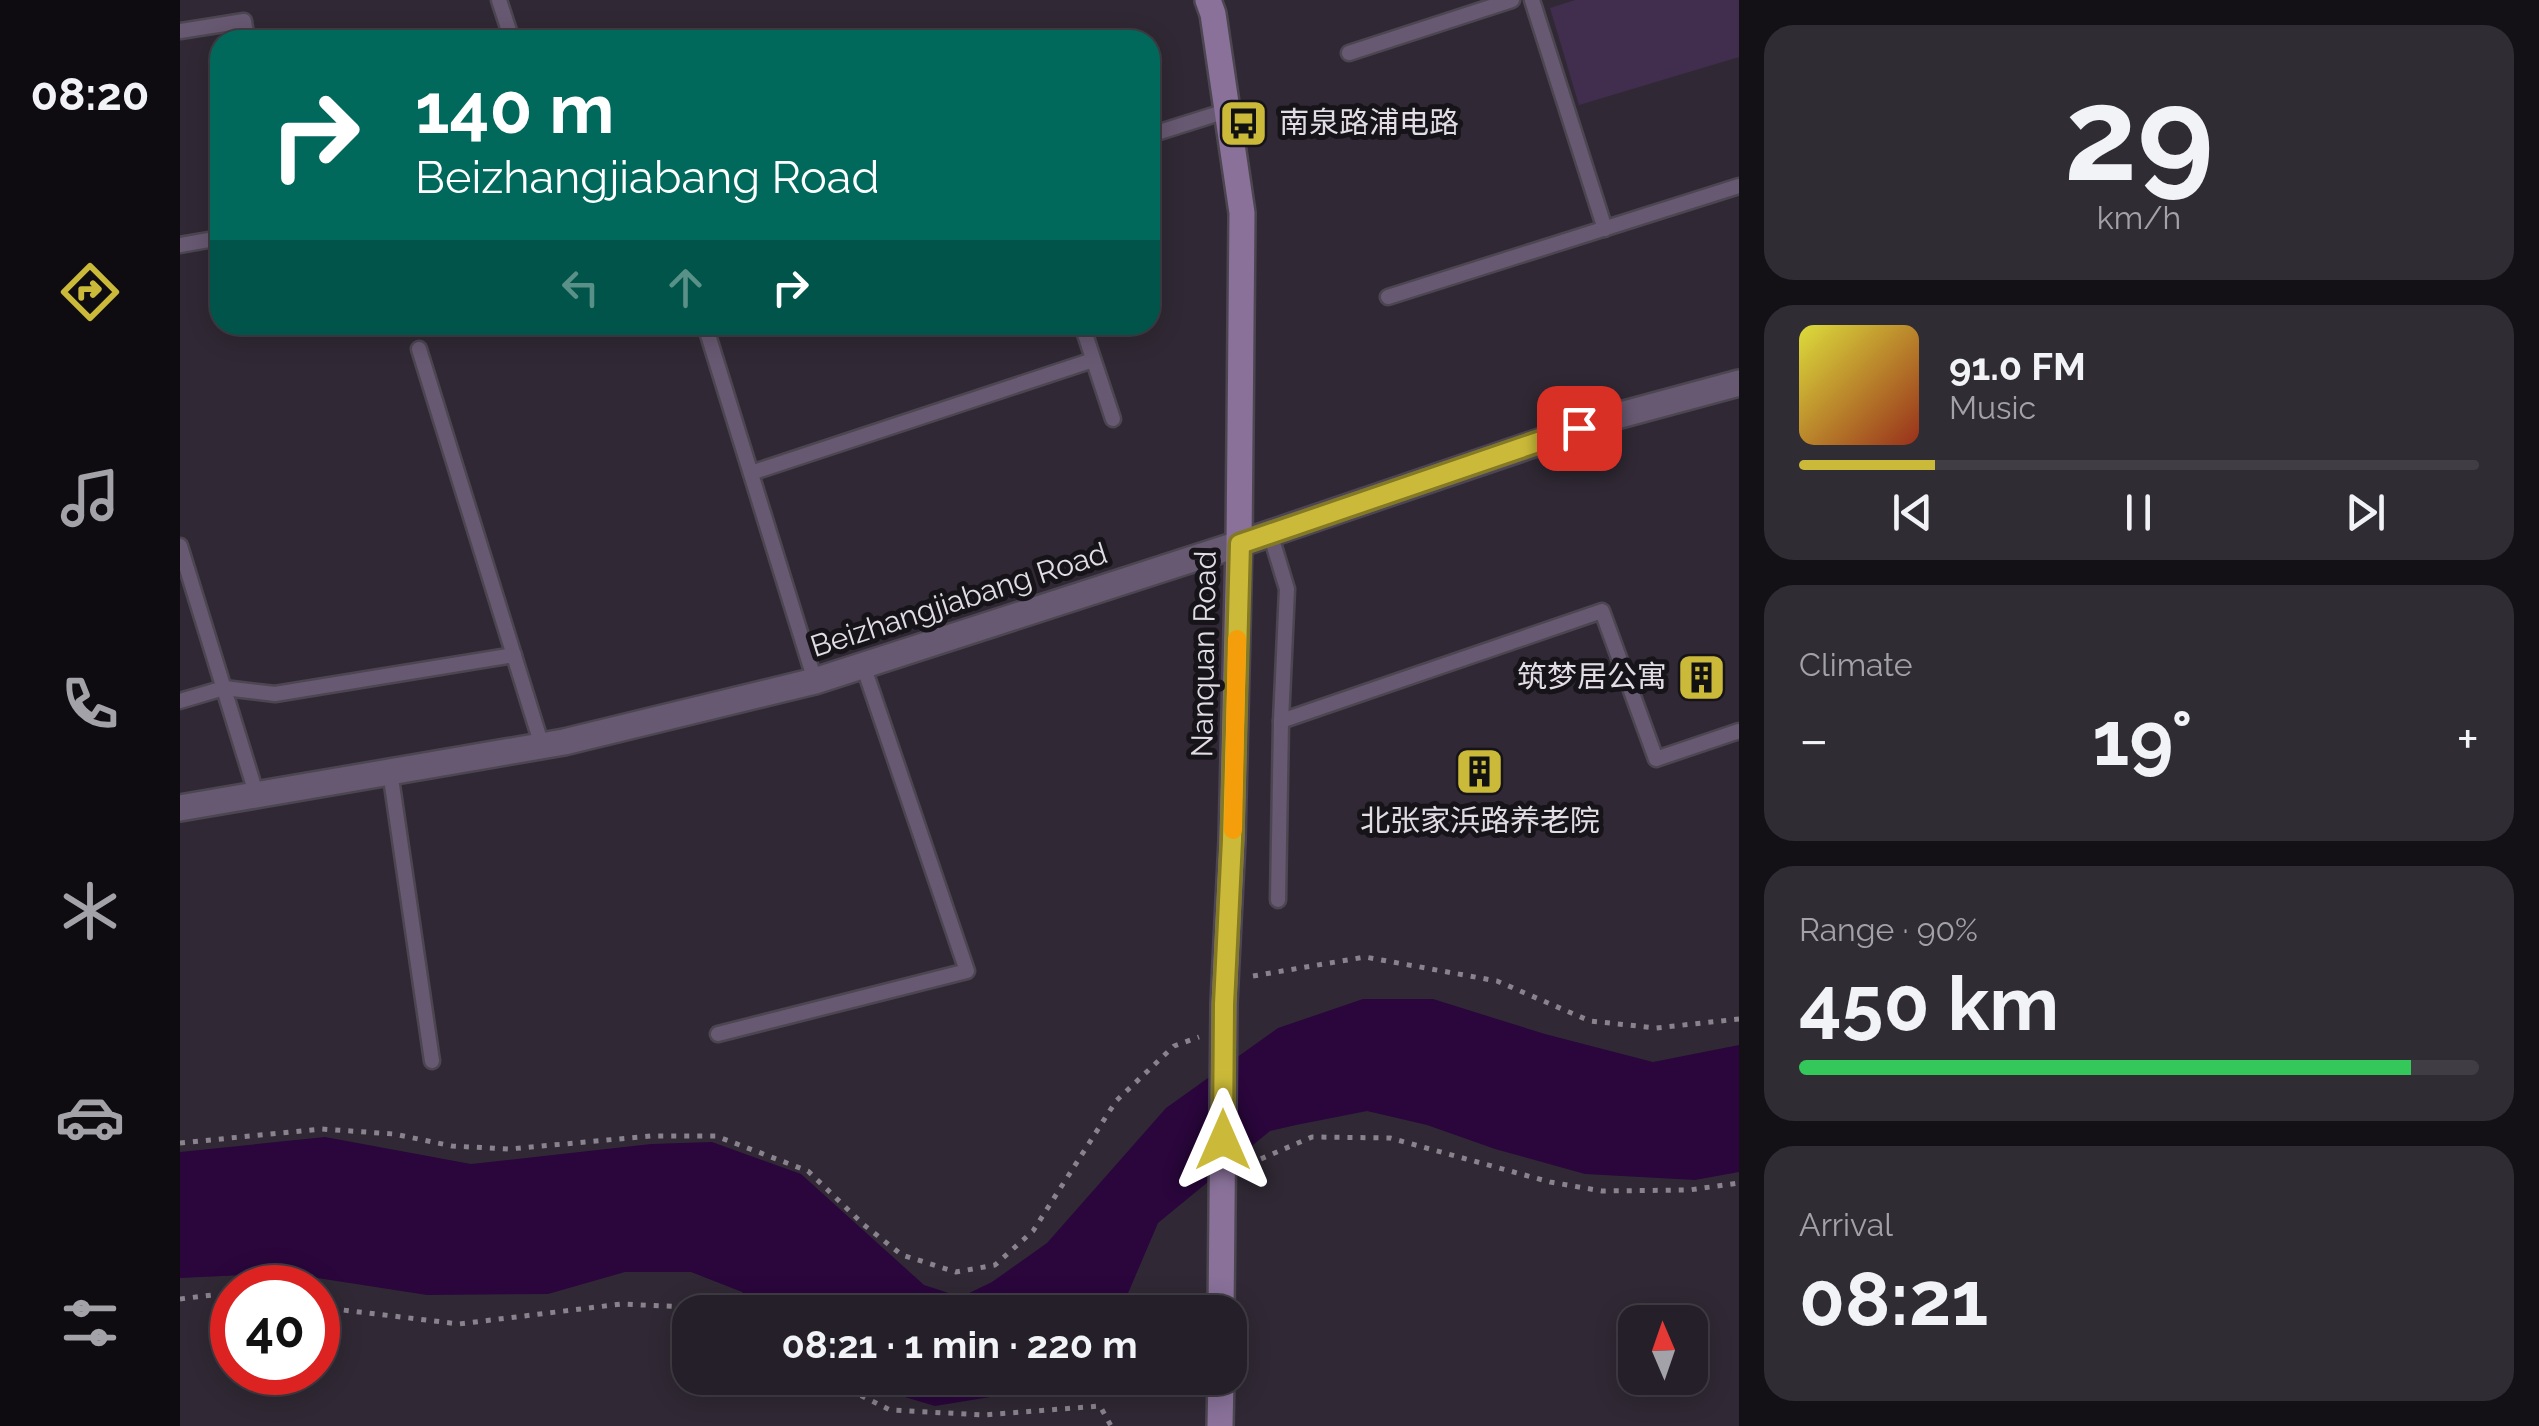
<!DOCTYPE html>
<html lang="en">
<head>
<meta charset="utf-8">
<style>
  body { margin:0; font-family:Raleway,"Noto Sans SC",sans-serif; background:#302c34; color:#f1f3f6; height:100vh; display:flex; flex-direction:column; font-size:38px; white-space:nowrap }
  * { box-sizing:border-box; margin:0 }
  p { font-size:32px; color:#a3a2a8 }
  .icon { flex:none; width:55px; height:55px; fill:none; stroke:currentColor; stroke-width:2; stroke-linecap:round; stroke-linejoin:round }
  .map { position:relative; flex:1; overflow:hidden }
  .drawer { display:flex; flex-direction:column; gap:25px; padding:25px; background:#141116; width:800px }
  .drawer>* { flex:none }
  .guide { position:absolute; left:30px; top:30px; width:950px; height:305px; border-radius:30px; box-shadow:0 5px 25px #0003,0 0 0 2px #413d45; background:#00695c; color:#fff; overflow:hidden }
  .needle { width:65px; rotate:358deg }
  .controls { position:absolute; left:1438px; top:1305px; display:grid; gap:20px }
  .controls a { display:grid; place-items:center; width:90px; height:90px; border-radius:20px; background:#241f28; box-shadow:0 5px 25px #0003,0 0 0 2px #413d45; font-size:50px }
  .speed { position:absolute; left:30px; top:1265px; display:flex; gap:20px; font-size:50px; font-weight:700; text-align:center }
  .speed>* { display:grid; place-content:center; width:130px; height:130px; border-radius:50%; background:#241f28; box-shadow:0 5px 25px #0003,0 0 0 2px #413d45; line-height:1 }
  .speed .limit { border:15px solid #d22; background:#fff; color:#111 }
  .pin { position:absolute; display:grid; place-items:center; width:85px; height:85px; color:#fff; margin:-42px; border-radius:20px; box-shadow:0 5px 15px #0006 }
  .me { position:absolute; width:110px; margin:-55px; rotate:0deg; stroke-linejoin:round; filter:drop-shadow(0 0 8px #0008) }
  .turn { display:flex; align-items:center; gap:35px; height:210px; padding:0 40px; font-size:45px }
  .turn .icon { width:130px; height:130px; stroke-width:2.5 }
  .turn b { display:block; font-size:70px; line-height:85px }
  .lanes { display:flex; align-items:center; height:95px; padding:0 40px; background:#0003; justify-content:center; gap:50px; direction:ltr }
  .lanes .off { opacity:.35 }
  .big { font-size:75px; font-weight:700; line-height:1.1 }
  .drawer .widget { flex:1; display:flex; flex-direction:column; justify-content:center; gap:15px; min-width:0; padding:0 35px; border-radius:30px; background:#302c34 }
  .drawer .dial { align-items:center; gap:0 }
  .dial b { font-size:130px; line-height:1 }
  .song { display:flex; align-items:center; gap:30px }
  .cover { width:120px; height:120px; border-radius:15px; background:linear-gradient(135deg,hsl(60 70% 55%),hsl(10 70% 35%)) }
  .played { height:10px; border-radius:5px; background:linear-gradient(90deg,#cbba39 20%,#413d45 20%) }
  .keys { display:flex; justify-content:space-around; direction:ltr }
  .heat { display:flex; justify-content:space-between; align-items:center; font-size:55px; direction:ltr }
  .charge { height:15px; border-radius:8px; background:linear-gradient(90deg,#34c759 90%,#413d45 0) }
  .trip { position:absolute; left:492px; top:1295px; width:575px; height:100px; border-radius:30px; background:#241f28; box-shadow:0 5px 25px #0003,0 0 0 2px #413d45; font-weight:700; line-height:100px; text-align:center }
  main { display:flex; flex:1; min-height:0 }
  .menu { display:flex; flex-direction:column; width:180px; justify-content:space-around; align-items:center; background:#0e0c10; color:#a3a2a8 }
  .menu .icon { width:70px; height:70px }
  .menu .active { color:#cbba39 }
  .menu b { font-size:45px; color:#f1f3f6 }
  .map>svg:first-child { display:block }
</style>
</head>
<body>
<main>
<nav class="menu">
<b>08:20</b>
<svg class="icon active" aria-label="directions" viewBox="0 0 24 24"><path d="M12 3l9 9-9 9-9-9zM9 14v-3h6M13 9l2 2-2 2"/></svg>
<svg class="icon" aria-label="music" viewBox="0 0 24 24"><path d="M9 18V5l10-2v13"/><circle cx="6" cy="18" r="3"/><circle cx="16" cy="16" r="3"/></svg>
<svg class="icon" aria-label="phone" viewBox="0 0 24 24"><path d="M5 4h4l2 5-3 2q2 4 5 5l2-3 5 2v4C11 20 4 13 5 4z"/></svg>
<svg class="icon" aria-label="climate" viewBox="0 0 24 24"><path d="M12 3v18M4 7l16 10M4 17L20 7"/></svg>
<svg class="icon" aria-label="car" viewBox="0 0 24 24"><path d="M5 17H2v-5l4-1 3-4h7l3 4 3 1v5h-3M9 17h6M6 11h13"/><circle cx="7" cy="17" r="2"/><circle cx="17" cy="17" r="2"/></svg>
<svg class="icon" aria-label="filters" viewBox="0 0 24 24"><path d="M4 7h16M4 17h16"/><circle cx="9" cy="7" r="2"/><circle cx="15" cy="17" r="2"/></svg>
</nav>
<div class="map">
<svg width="1559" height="1426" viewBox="0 0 1559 1426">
  <rect width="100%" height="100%" fill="#302935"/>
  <path fill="#412e4e" d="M 1395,0 L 1559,0 L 1559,57 L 1399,105 L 1370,8 Z"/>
  <g fill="#2a063c">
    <path d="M 1183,999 L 1253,999 L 1365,1034 L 1473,1062 L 1559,1045 L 1559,1172 L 1515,1180 L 1405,1174 L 1315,1149 L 1247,1125 L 1187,1111 L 1116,1125 L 1090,1131 L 978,1223 L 940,1312 L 584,1312 L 562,1292 L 511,1272 L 445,1272 L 368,1294 L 247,1295 L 105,1273 L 0,1278 L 0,1152 L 145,1137 L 291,1164 L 471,1144 L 532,1142 L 621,1174 L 744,1285 L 781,1297 L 812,1282 L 867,1243 L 986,1108 L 1098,1028 Z"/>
    <path d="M 661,1378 L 869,1378 L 848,1391 L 755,1406 Z"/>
  </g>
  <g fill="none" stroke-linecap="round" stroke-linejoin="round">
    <defs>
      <g id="lane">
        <path d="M 319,0 L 332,40"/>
        <path d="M 1352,0 L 1425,229"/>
        <path d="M 0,31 L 64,21 L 67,40"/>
        <path d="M 1169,53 L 1332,0"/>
        <path d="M 970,135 L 1046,111"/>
        <path d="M 0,245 L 40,238"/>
        <path d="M 1208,297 L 1559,186"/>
        <path d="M 525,325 L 635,681"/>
        <path d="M 902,325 L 933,419"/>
        <path d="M 239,349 L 362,746"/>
        <path d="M 571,473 L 913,360"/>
        <path d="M 1090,533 L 1107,589 L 1101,721 L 1098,900"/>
        <path d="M 0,546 L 76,793"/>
        <path d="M 0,701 L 44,688 L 95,694 L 334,655"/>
        <path d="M 1101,721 L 1422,611 L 1476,759 L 1559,731"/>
        <path d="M 210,771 L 252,1061"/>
        <path d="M 538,1034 L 787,971 L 683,665"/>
      </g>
      <path id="street" d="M 0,808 L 384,742 L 635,681 L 1059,544 L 1433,417 L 1559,383"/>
      <g id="secondary">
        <path d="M 1028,0 L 1033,14 L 1062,213 L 1059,544 L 1052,840 L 1044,1003 L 1041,1312"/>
        <path d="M 1040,1426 L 1041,1378"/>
      </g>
    </defs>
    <use href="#lane" stroke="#4c4651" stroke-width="19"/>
    <use href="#street" stroke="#4c4651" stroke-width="30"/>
    <use href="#secondary" stroke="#4c4651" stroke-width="30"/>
    <g stroke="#89838d" stroke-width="5" stroke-dasharray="5 8" stroke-linecap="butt">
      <path d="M 1073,976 L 1185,957 L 1317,981 L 1410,1021 L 1476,1028 L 1559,1019"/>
      <path d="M 0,1143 L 141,1129 L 214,1134 L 272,1146 L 329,1149 L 471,1136 L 536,1136 L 628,1171 L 684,1225 L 722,1255 L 776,1272 L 815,1265 L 853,1231 L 936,1101 L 994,1046 L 1019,1037"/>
      <path d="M 1069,1164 L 1132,1137 L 1210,1138 L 1370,1182 L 1422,1191 L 1509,1190 L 1559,1183"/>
      <path d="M 0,1299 L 32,1295 L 52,1297"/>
      <path d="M 138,1307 L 279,1324 L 441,1304 L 551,1309 L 555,1312"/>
      <path d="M 646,1378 L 710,1410 L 804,1415 L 920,1406 L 931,1426"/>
    </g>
    <use href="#lane" stroke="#685972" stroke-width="14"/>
    <use href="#street" stroke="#685972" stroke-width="25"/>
    <use href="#secondary" stroke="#897199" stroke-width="25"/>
  </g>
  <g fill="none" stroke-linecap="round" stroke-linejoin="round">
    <defs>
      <path id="route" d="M 1043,1140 L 1044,1004 L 1052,840 L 1060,544 L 1399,428"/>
    </defs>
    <use href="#route" stroke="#847925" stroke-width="25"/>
    <use href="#route" stroke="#cbba39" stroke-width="18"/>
    <path stroke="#f59e0b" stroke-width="18" d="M 1053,830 L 1057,639"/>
  </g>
  <defs>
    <symbol id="bus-square" viewBox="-11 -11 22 22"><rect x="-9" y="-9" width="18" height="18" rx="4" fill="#cbba39" stroke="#161319"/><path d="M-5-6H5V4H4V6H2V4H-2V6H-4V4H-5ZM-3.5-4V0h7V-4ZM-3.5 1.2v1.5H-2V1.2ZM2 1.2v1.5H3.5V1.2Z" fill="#111"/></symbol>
    <symbol id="building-square" viewBox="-11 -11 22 22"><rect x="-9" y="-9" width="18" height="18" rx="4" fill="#cbba39" stroke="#161319"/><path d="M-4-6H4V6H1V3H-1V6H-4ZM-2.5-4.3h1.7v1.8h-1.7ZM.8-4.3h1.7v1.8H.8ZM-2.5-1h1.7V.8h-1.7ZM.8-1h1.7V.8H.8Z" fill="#111"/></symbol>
  </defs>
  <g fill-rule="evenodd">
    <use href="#bus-square" x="1036" y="96" width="55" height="55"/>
    <use href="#building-square" x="1494" y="650" width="55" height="55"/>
    <use href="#building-square" x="1272" y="744" width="55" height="55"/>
  </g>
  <g text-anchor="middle" stroke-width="10" stroke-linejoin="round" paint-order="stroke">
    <g font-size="30" fill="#e2dde5" stroke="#161319" text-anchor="start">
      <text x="1099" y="133">南泉路浦电路</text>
      <text x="1487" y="687" text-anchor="end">筑梦居公寓</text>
      <text x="1300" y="831" text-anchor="middle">北张家浜路养老院</text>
    </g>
    <g font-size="30" fill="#e2dde5" stroke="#161319">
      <text transform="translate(779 600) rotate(-18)" y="10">Beizhangjiabang Road</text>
      <text transform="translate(1024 654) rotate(-89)" y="10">Nanquan Road</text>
    </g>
  </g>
</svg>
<div class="controls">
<a><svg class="needle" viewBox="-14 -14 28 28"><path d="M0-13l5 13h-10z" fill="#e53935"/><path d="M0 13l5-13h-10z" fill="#a3a2a8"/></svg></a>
</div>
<div class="speed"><div class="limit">40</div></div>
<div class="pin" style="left:1399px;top:428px;background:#d93025"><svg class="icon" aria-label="arrive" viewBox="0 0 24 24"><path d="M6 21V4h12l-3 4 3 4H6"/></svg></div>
<svg class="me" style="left:1043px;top:1140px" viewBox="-20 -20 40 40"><path d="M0-17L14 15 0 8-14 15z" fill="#cbba39" stroke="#fff" stroke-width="4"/></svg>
<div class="trip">08:21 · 1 min · 220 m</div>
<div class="guide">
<div class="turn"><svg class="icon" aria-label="right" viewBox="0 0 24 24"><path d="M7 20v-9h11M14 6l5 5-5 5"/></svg><div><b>140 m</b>Beizhangjiabang Road</div></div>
<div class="lanes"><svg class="icon off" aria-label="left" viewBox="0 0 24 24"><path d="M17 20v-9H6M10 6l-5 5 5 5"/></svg><svg class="icon off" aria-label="ahead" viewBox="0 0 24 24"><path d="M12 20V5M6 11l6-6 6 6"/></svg><svg class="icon" aria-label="right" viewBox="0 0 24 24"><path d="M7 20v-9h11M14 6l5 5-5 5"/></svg></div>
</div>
</div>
<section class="drawer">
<div class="widget dial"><b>29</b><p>km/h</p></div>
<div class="widget">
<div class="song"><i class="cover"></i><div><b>91.0 FM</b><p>Music</p></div></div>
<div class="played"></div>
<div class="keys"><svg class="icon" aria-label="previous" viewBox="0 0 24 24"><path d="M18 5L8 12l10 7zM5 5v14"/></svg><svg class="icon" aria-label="pause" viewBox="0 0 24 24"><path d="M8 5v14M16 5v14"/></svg><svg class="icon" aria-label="next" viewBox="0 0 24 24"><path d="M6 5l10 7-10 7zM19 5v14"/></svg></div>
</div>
<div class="widget"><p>Climate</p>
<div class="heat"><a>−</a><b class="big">19°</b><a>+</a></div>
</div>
<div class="widget"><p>Range · 90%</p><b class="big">450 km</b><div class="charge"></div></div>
<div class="widget"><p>Arrival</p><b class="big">08:21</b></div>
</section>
</main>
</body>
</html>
